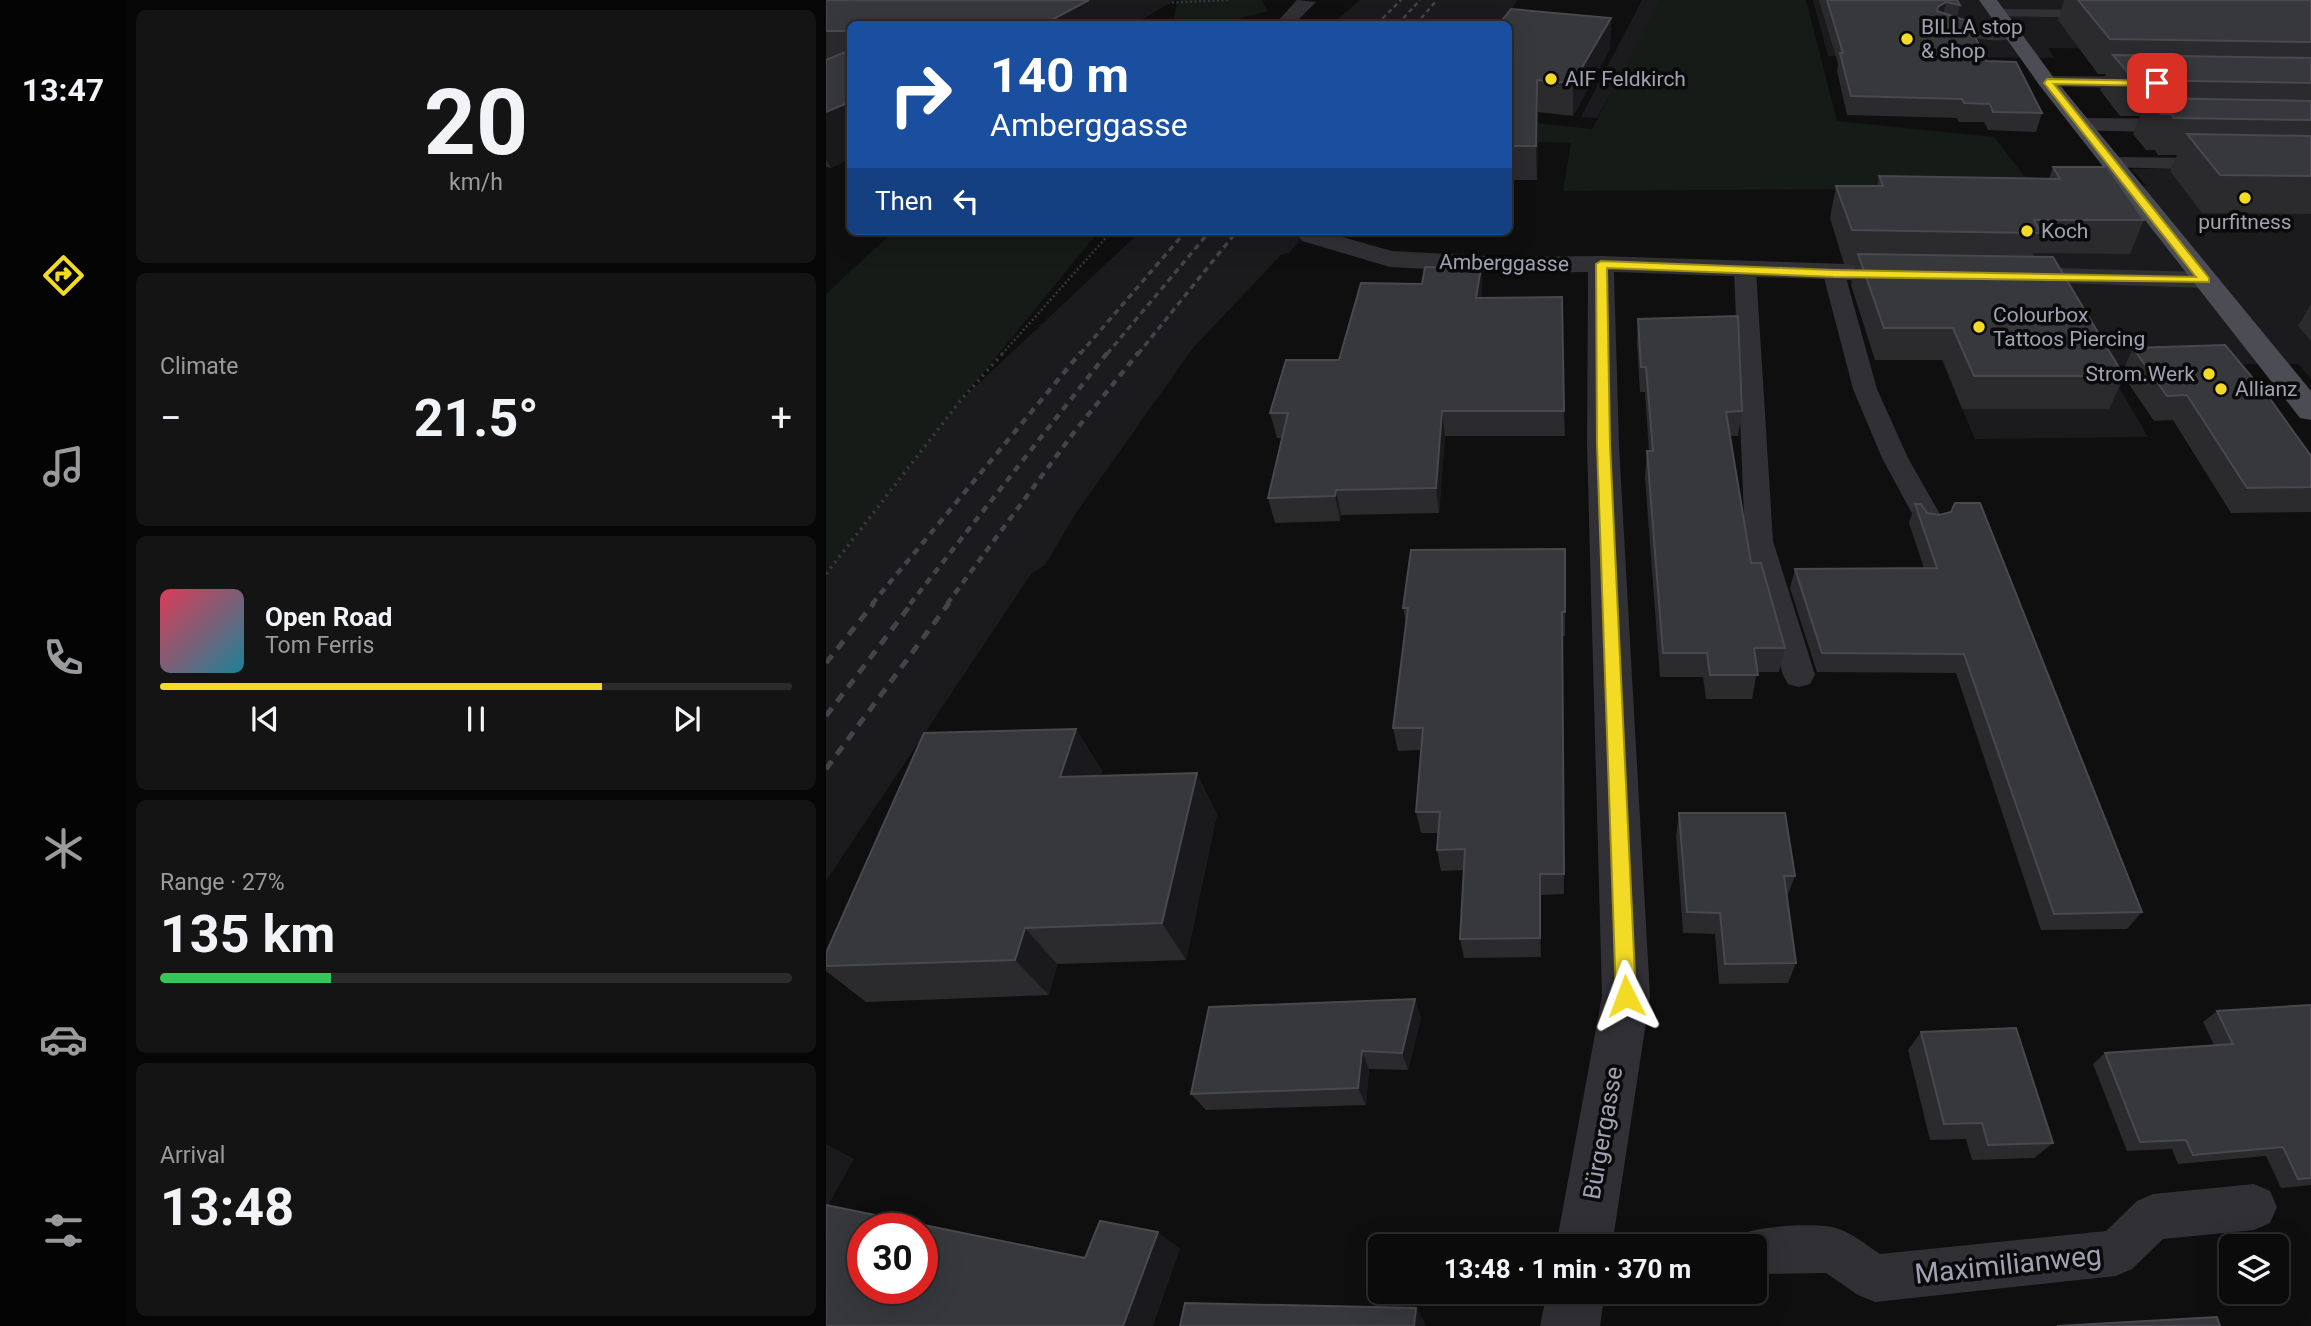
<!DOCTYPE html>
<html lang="en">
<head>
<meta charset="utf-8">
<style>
  body { margin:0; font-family:Roboto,sans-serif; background:#141415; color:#f1f3f6; height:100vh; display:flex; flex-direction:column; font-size:26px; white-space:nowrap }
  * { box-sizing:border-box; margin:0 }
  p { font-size:23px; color:#9a9b9d }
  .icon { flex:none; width:38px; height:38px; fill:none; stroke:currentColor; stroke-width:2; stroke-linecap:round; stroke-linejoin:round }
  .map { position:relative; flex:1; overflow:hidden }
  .drawer { display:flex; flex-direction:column; gap:10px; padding:10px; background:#060607; width:700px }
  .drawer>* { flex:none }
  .top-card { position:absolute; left:21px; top:21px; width:665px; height:214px; border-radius:10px; box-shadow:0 7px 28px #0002,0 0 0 2px #2b2b2d; background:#1a4fa0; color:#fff; overflow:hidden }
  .controls { position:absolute; left:1393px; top:1234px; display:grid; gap:14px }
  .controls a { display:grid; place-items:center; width:70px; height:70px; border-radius:10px; background:#0b0b0c; box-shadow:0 7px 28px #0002,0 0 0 2px #2b2b2d; font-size:35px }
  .speed { position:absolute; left:21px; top:1213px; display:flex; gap:14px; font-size:35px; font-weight:700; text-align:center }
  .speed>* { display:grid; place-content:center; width:91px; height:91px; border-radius:50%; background:#0b0b0c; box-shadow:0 7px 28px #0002,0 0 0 2px #2b2b2d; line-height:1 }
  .speed .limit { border:10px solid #d22; background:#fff; color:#111 }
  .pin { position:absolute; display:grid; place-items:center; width:60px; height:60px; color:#fff; margin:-30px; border-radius:14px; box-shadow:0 4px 10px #0006 }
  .me { position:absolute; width:77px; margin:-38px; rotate:357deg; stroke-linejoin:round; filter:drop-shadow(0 0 5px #0008) }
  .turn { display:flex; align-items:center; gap:24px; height:147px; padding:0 28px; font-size:32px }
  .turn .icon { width:91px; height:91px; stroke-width:2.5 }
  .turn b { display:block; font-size:49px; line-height:60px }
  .then { display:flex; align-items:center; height:66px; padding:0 28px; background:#0003; gap:14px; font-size:26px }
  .big { font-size:52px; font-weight:700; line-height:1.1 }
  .drawer .tile { flex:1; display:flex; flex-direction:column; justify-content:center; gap:10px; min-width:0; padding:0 24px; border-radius:10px; background:#141415 }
  .drawer .dial { align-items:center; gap:0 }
  .dial b { font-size:91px; line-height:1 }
  .song { display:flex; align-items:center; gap:21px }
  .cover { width:84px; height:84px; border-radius:10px; background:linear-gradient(135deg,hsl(350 70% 55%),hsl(190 70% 35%)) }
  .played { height:7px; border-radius:4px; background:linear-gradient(90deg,#f2da25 70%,#2b2b2d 70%) }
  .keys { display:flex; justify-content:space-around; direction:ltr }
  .heat { display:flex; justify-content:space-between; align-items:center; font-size:38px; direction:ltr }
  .charge { height:10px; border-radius:5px; background:linear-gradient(90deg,#34c759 27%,#2b2b2d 0) }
  .trip { position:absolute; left:542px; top:1234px; width:399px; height:70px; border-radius:10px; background:#0b0b0c; box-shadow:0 7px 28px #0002,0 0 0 2px #2b2b2d; font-weight:700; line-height:70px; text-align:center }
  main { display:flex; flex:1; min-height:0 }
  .tab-bar { display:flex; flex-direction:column; width:126px; justify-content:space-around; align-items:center; background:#040405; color:#9a9b9d }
  .tab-bar .icon { width:49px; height:49px }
  .tab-bar .active { color:#f2da25 }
  .tab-bar b { font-size:32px; color:#f1f3f6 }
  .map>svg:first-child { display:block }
</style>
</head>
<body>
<main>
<nav class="tab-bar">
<b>13:47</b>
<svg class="icon active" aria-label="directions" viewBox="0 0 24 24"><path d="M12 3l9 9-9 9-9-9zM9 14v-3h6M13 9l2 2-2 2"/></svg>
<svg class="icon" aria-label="music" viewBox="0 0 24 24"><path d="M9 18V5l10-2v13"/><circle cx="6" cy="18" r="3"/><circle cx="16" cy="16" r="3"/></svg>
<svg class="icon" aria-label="phone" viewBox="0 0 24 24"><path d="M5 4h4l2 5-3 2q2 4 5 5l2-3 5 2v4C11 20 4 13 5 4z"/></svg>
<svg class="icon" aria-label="climate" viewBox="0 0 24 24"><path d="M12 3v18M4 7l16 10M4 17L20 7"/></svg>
<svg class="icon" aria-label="car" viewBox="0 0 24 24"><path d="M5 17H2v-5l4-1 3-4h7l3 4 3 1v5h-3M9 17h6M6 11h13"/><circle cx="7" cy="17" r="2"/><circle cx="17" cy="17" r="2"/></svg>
<svg class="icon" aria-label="filters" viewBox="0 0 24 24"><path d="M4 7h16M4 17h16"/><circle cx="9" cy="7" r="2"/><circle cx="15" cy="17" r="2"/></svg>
</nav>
<section class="drawer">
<div class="tile dial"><b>20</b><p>km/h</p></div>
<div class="tile"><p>Climate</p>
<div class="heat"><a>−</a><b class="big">21.5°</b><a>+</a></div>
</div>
<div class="tile">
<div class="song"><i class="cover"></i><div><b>Open Road</b><p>Tom Ferris</p></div></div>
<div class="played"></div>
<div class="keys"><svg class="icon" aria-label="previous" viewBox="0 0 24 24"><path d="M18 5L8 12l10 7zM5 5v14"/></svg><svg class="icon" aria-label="pause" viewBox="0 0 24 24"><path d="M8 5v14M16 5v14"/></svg><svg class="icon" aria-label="next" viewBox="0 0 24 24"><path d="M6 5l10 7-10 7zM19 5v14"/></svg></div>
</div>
<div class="tile"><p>Range · 27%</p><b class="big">135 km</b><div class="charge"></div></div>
<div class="tile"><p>Arrival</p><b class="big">13:48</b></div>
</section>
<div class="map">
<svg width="1485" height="1326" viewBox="0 0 1485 1326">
  <rect width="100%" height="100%" fill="#0f0f10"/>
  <g fill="#1b1b1d">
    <path d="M 534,0 L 692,0 L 673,24 L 506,24 Z"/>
    <path d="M 816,0 L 837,0 L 771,118 L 755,117 Z"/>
    <path d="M 987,0 L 1485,0 L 1485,51 L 1222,48 L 1228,58 L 1002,56 Z"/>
    <path d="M 1485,168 L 1485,379 L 1472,364 L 1280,365 L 1322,437 L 1149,439 L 1076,268 L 1103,190 L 1321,186 L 1305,169 Z"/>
    <path d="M 315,231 L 481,231 L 463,253 L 455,255 L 367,348 L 250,513 L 219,565 L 205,574 L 0,881 L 0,574 L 134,401 Z"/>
  </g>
  <g fill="#151b17">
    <path d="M 351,0 L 435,0 L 442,11 L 393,24 L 347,24 Z"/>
    <path d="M 834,0 L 980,0 L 1011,121 L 1168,137 L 1208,188 L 737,191 L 745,143 L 683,141 L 683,120 L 766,129 Z"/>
    <path d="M 68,231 L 273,231 L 134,401 L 0,574 L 0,294 Z"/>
  </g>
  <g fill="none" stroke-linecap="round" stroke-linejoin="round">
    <g stroke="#36363c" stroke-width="2.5" stroke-dasharray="2 2.5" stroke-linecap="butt">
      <path d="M 337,3 L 403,0"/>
      <path d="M 176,354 L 286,231"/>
    </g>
    <path stroke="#36363c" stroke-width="3.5" stroke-dasharray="2.5 4.5" stroke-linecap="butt" d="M 0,574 L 134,401 L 178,352"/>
    <g fill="#303035" fill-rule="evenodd">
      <path d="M 1172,9 L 1277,10 L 1284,14 L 1277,18 L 1167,16 L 1165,13 L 1167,10 Z"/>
      <path d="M 1117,21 L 1143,29 L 1187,29 L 1195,34 C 1180,48 1130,35 1112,29 L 1109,26 Z"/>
      <path d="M 1286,157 L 1389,158 L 1398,164 L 1389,170 L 1279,167 L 1277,163 L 1279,159 Z"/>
      <path d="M 919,264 L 927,265 L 930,270 L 947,541 L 989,675 L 984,684 L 973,687 L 962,684 L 957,675 L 919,541 L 908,270 L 911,265 Z"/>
      <path d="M 1008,268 L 1016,269 L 1019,274 L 1051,389 L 1082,458 L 1119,523 L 1115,530 L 1105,532 L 1095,530 L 1056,458 L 1027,389 L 997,274 L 1000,269 Z"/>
      <path d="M 1428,1184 L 1444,1191 L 1451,1207 L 1444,1223 L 1428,1230 L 1337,1239 L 1306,1269 L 1290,1276 L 1049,1302 L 1032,1295 L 1000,1273 L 929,1274 L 929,1246 L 908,1246 L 913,1235 C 932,1226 984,1223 1006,1227 C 1023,1230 1040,1245 1054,1254 L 1280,1231 L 1311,1201 L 1327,1194 Z"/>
    </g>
    <g fill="#303035" fill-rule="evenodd">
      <path d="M 471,0 L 490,2 L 468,24 L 449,24 Z"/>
      <path d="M 1221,76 L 1329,77 L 1336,79 L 1339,83 L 1336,87 L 1329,89 L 1214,86 L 1211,82 L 1214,78 Z"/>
      <path d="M 1256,118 L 1364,119 L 1372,121 L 1375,126 L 1372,131 L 1364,133 L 1248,130 L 1245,125 L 1248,120 Z"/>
      <path d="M 476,231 L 495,231 L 566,251 L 680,257 L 775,256 L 1081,266 L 1090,268 L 1094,274 L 1090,280 L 1081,282 L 788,272 L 793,445 L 824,996 L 786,1246 L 730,1246 L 776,996 L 761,445 L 762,272 L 680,273 L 564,267 L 476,241 L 472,236 Z"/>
      <path d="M 1187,267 L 1379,272 L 1388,274 L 1392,280 L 1388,286 L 1379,288 L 1178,281 L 1174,275 L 1178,269 Z"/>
      <path d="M 721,1292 L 779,1292 L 774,1326 L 714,1326 Z"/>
    </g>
    <path fill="#4c4c54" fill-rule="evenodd" d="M 1153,0 L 1171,0 L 1228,78 L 1485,391 L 1485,420 L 1474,418 L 1214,86 Z"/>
    <g stroke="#43434a" stroke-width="2.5" stroke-dasharray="4.5 3.5" stroke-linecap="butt">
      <path d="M 551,24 L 575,0"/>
      <path d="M 572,24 L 594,0"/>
      <path d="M 590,24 L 611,0"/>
    </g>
    <g stroke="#43434a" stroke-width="3.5" stroke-dasharray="6 4.5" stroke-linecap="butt">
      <path d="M 254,354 L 360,231"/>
      <path d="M 281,354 L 384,231"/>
      <path d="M 312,354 L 411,231"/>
    </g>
    <g stroke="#43434a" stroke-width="4.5" stroke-dasharray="7 6" stroke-linecap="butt">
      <path d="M 46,604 L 255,352"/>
      <path d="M 84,604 L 282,352"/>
      <path d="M 121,604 L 249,431 L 313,352"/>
    </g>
    <g stroke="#43434a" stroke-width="5" stroke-dasharray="10 8" stroke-linecap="butt">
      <path d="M 0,663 L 48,603"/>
      <path d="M 0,716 L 86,603"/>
      <path d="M 0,769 L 123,603"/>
    </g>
  </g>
  <g fill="#2b2b2e">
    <path d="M 0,0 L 349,0 L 307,24 L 24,24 L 24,159 L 5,168 L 0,167 Z"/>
    <path d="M 993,0 L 1131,0 L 1134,5 L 1131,18 L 1160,61 L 1216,113 L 1210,132 L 1162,130 L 1158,122 L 1133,122 L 1131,118 L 1021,115 L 1011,71 L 1012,64 Z"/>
    <path d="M 1238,0 L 1485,0 L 1485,214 L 1376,213 L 1344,171 L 1351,155 L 1332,155 L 1329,150 L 1320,150 L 1307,134 L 1314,116 L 1294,116 L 1274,90 L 1280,74 L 1272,74 L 1232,20 Z"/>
    <path d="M 785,18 L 784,49 L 747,116 L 712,112 L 711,180 L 682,180 L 682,24 Z"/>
    <path d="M 1227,167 L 1318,220 L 1304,254 L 1208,253 L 1207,256 L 1296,372 L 1307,348 L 1485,456 L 1485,512 L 1405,513 L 1347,420 L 1328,421 L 1298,377 L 1283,409 L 1136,409 L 1117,360 L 1049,360 L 1025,285 L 1030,264 L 1018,264 L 1004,218 L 1010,186 L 1051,186 L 1053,176 L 1223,178 Z"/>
    <path d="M 655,268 L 656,292 L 655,298 L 738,411 L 739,436 L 619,436 L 613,513 L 515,515 L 514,521 L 449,523 L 442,498 L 456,438 L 451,438 L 444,413 L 513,360 L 596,284 Z"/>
    <path d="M 1485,304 L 1485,341 L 1472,326 Z"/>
    <path d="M 812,319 L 916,411 L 912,436 L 904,436 L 925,563 L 959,648 L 953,672 L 931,672 L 926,699 L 880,699 L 877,677 L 834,677 L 819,477 L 821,451 L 823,451 L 819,392 L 814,392 L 811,343 Z"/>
    <path d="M 1089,504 L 1316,912 L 1301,929 L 1215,930 L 1130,673 L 991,672 L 964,588 L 969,569 L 1098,568 L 1083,523 Z"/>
    <path d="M 739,549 L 739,636 L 736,636 L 738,894 L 715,895 L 715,957 L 638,958 L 634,939 L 638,870 L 615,871 L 611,850 L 613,833 L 595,833 L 590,812 L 595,750 L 572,751 L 567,728 L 580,623 L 577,608 Z"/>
    <path d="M 250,729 L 276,771 L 275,776 L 391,814 L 360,960 L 231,964 L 223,995 L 40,1002 L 0,971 L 0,953 Z"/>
    <path d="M 853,813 L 969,876 L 961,897 L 970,963 L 962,983 L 893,984 L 889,934 L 857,933 L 850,836 Z"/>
    <path d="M 589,999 L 595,1018 L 582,1070 L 543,1069 L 540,1105 L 380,1110 L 365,1094 Z"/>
    <path d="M 1485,1005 L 1485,1185 L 1455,1188 L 1440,1156 L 1352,1164 L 1346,1149 L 1301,1151 L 1267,1064 L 1279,1053 L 1388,1045 L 1377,1022 L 1391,1011 Z"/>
    <path d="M 1095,1032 L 1227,1143 L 1208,1158 L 1146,1160 L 1140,1139 L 1104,1140 L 1082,1050 Z"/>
  </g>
  <g fill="#1a1a1c">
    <path d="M 263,0 L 349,0 L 307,24 L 218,24 Z"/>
    <path d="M 1120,2 L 1116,19 L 1108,24 L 1112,7 Z"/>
    <path d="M 785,18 L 784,49 L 747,116 L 747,83 Z"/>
    <path d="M 711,80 L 712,112 L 711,180 L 710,146 Z"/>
    <path d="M 24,102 L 24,159 L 5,168 L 0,159 L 0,112 Z"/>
    <path d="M 655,268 L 656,292 L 652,322 L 650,298 Z"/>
    <path d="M 616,411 L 619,436 L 613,513 L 610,488 Z"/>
    <path d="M 510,490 L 515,515 L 514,521 L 509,496 Z"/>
    <path d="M 250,729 L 276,771 L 262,819 L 234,777 Z"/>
    <path d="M 371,773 L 391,814 L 360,960 L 336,923 Z"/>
    <path d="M 714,874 L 715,895 L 715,957 L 714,938 Z"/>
    <path d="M 199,928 L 231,964 L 223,995 L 189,960 Z"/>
    <path d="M 589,999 L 595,1018 L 582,1070 L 576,1053 Z"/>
    <path d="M 536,1051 L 543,1069 L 540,1105 L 532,1088 Z"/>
    <path d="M 0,1144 L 28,1159 L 0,1209 Z"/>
    <path d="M 332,1232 L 354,1249 L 327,1326 L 297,1326 Z"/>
    <path d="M 590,1308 L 599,1322 L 599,1326 L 588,1326 Z"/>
  </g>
  <g fill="#37383c" stroke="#48484e" stroke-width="2" fill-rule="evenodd">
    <path d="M 0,0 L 263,0 L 218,24 L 24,24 L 24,31 L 0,31 Z"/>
    <path d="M 1001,0 L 1131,0 L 1134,5 L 1120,2 L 1112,7 L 1111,11 L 1142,21 L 1160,61 L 1190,62 L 1216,113 L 1167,112 L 1164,104 L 1138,103 L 1136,99 L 1025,96 L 1014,53 L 1017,53 Z"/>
    <path d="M 1252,0 L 1485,0 L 1485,42 L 1284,39 Z"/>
    <path d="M 685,9 L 785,18 L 747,83 L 711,80 L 710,146 L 682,146 L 682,24 L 673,24 Z"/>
    <path d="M 24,50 L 24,102 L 0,112 L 0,60 Z"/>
    <path d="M 1287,55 L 1485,58 L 1485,83 L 1308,80 Z"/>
    <path d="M 1322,98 L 1485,101 L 1485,120 L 1348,118 L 1345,114 L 1335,114 Z"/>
    <path d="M 1361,134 L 1485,136 L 1485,176 L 1394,175 Z"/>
    <path d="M 1227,167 L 1281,167 L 1318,220 L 1208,220 L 1215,233 L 1026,230 L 1010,186 L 1057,186 L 1053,176 L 1234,179 Z"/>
    <path d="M 1032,254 L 1227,257 L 1298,376 L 1148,376 L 1127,328 L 1058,328 Z"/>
    <path d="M 599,267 L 655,268 L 650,298 L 736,297 L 738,411 L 616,411 L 610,488 L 510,490 L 509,496 L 442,498 L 462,413 L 444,413 L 460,360 L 513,360 L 535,283 L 596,284 Z"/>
    <path d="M 912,316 L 916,411 L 900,412 L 925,563 L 935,563 L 959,648 L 928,648 L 932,675 L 884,675 L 881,653 L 837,653 L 821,451 L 827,451 L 820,367 L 815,367 L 812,319 Z"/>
    <path d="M 1399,345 L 1442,396 L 1485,456 L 1485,487 L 1421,488 L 1361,395 L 1341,396 L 1307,348 Z"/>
    <path d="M 1129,503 L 1154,503 L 1316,912 L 1228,914 L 1138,654 L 996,653 L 969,569 L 1111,568 L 1089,504 L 1095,504 L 1101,513 L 1113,515 L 1125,512 Z"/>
    <path d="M 739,549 L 739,612 L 736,612 L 738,874 L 714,874 L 714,938 L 634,939 L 639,849 L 611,850 L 614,812 L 590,812 L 597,728 L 567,728 L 582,608 L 577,608 L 585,550 Z"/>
    <path d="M 250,729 L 234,777 L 371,773 L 336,923 L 199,928 L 189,960 L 0,966 L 0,953 L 98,733 Z"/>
    <path d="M 853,813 L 959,813 L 969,876 L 958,876 L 970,963 L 899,964 L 894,913 L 861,912 Z"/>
    <path d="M 589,999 L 576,1053 L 536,1051 L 532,1088 L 365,1094 L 383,1007 Z"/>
    <path d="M 1485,1005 L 1485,1178 L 1472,1179 L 1457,1147 L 1367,1155 L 1360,1140 L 1314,1142 L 1279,1053 L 1407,1044 L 1391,1011 Z"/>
    <path d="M 1190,1028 L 1227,1143 L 1162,1145 L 1156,1123 L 1118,1124 L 1095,1032 Z"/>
    <path d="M 0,1205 L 259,1258 L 274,1221 L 332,1232 L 297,1326 L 0,1326 ZM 37,1228 L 96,1228 L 96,1288 L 37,1288 Z"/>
    <path d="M 359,1303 L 590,1308 L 588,1326 L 354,1326 Z"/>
    <path d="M 1391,1317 L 1394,1326 L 1231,1326 Z"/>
  </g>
  <path fill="#f2da25" stroke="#9d8e18" stroke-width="2" d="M 1221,79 L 1334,81 L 1331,86 L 1228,84 L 1383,278 L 1383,282 L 1008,277 L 781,268 L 784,444 L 810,996 L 807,1003 L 800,1006 L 793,1003 L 790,996 L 771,444 L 770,264 L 775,261 L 1008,270 L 1370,277 L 1218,83 Z"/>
  <g fill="#f2da25" stroke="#0a0a0b" stroke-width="2.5">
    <circle cx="1081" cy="39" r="7"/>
    <circle cx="725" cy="79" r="7"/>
    <circle cx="1419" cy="198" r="7"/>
    <circle cx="1201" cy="231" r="7"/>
    <circle cx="1153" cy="327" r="7"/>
    <circle cx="1383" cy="374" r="7"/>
    <circle cx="1395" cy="389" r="7"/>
  </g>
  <g text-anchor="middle" stroke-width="7" stroke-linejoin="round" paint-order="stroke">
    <g font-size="21" fill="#a0a1b1" stroke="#0a0a0b" text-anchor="start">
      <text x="1095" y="34">BILLA stop<tspan x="1095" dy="24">&amp; shop</tspan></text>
      <text x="739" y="86">AIF Feldkirch</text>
      <text x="1419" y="229" text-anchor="middle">purfitness</text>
      <text x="1215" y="238">Koch</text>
      <text x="1167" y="322">Colourbox<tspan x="1167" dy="24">Tattoos Piercing</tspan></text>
      <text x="1369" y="381" text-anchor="end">Strom.Werk</text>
      <text x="1409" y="396">Allianz</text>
    </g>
    <g font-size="21" fill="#a0a1b1" stroke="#0a0a0b">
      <text transform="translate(678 263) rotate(1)" y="7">Amberggasse</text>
    </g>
    <g font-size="24" fill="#a0a1b1" stroke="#0a0a0b">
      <text transform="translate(777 1133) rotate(-80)" y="8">Bürgergasse</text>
    </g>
    <g font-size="28" fill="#a0a1b1" stroke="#0a0a0b">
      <text transform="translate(1182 1264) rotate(-6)" y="10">Maximilianweg</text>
    </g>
  </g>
</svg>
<div class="controls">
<a><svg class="icon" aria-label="layers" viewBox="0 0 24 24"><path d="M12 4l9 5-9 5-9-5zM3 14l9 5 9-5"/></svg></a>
</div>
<div class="speed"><div class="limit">30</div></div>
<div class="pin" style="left:1331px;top:83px;background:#d93025"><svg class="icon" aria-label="arrive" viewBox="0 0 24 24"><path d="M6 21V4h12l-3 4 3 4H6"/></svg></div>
<svg class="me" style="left:800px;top:996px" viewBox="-20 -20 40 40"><path d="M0-17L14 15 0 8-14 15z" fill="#f2da25" stroke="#fff" stroke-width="4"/></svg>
<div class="trip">13:48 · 1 min · 370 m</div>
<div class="top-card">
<div class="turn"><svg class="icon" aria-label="right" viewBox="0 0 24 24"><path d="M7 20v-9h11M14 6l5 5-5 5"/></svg><div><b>140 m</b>Amberggasse</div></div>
<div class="then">Then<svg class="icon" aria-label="left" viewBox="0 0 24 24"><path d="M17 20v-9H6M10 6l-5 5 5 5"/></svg></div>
</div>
</div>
</main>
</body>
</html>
